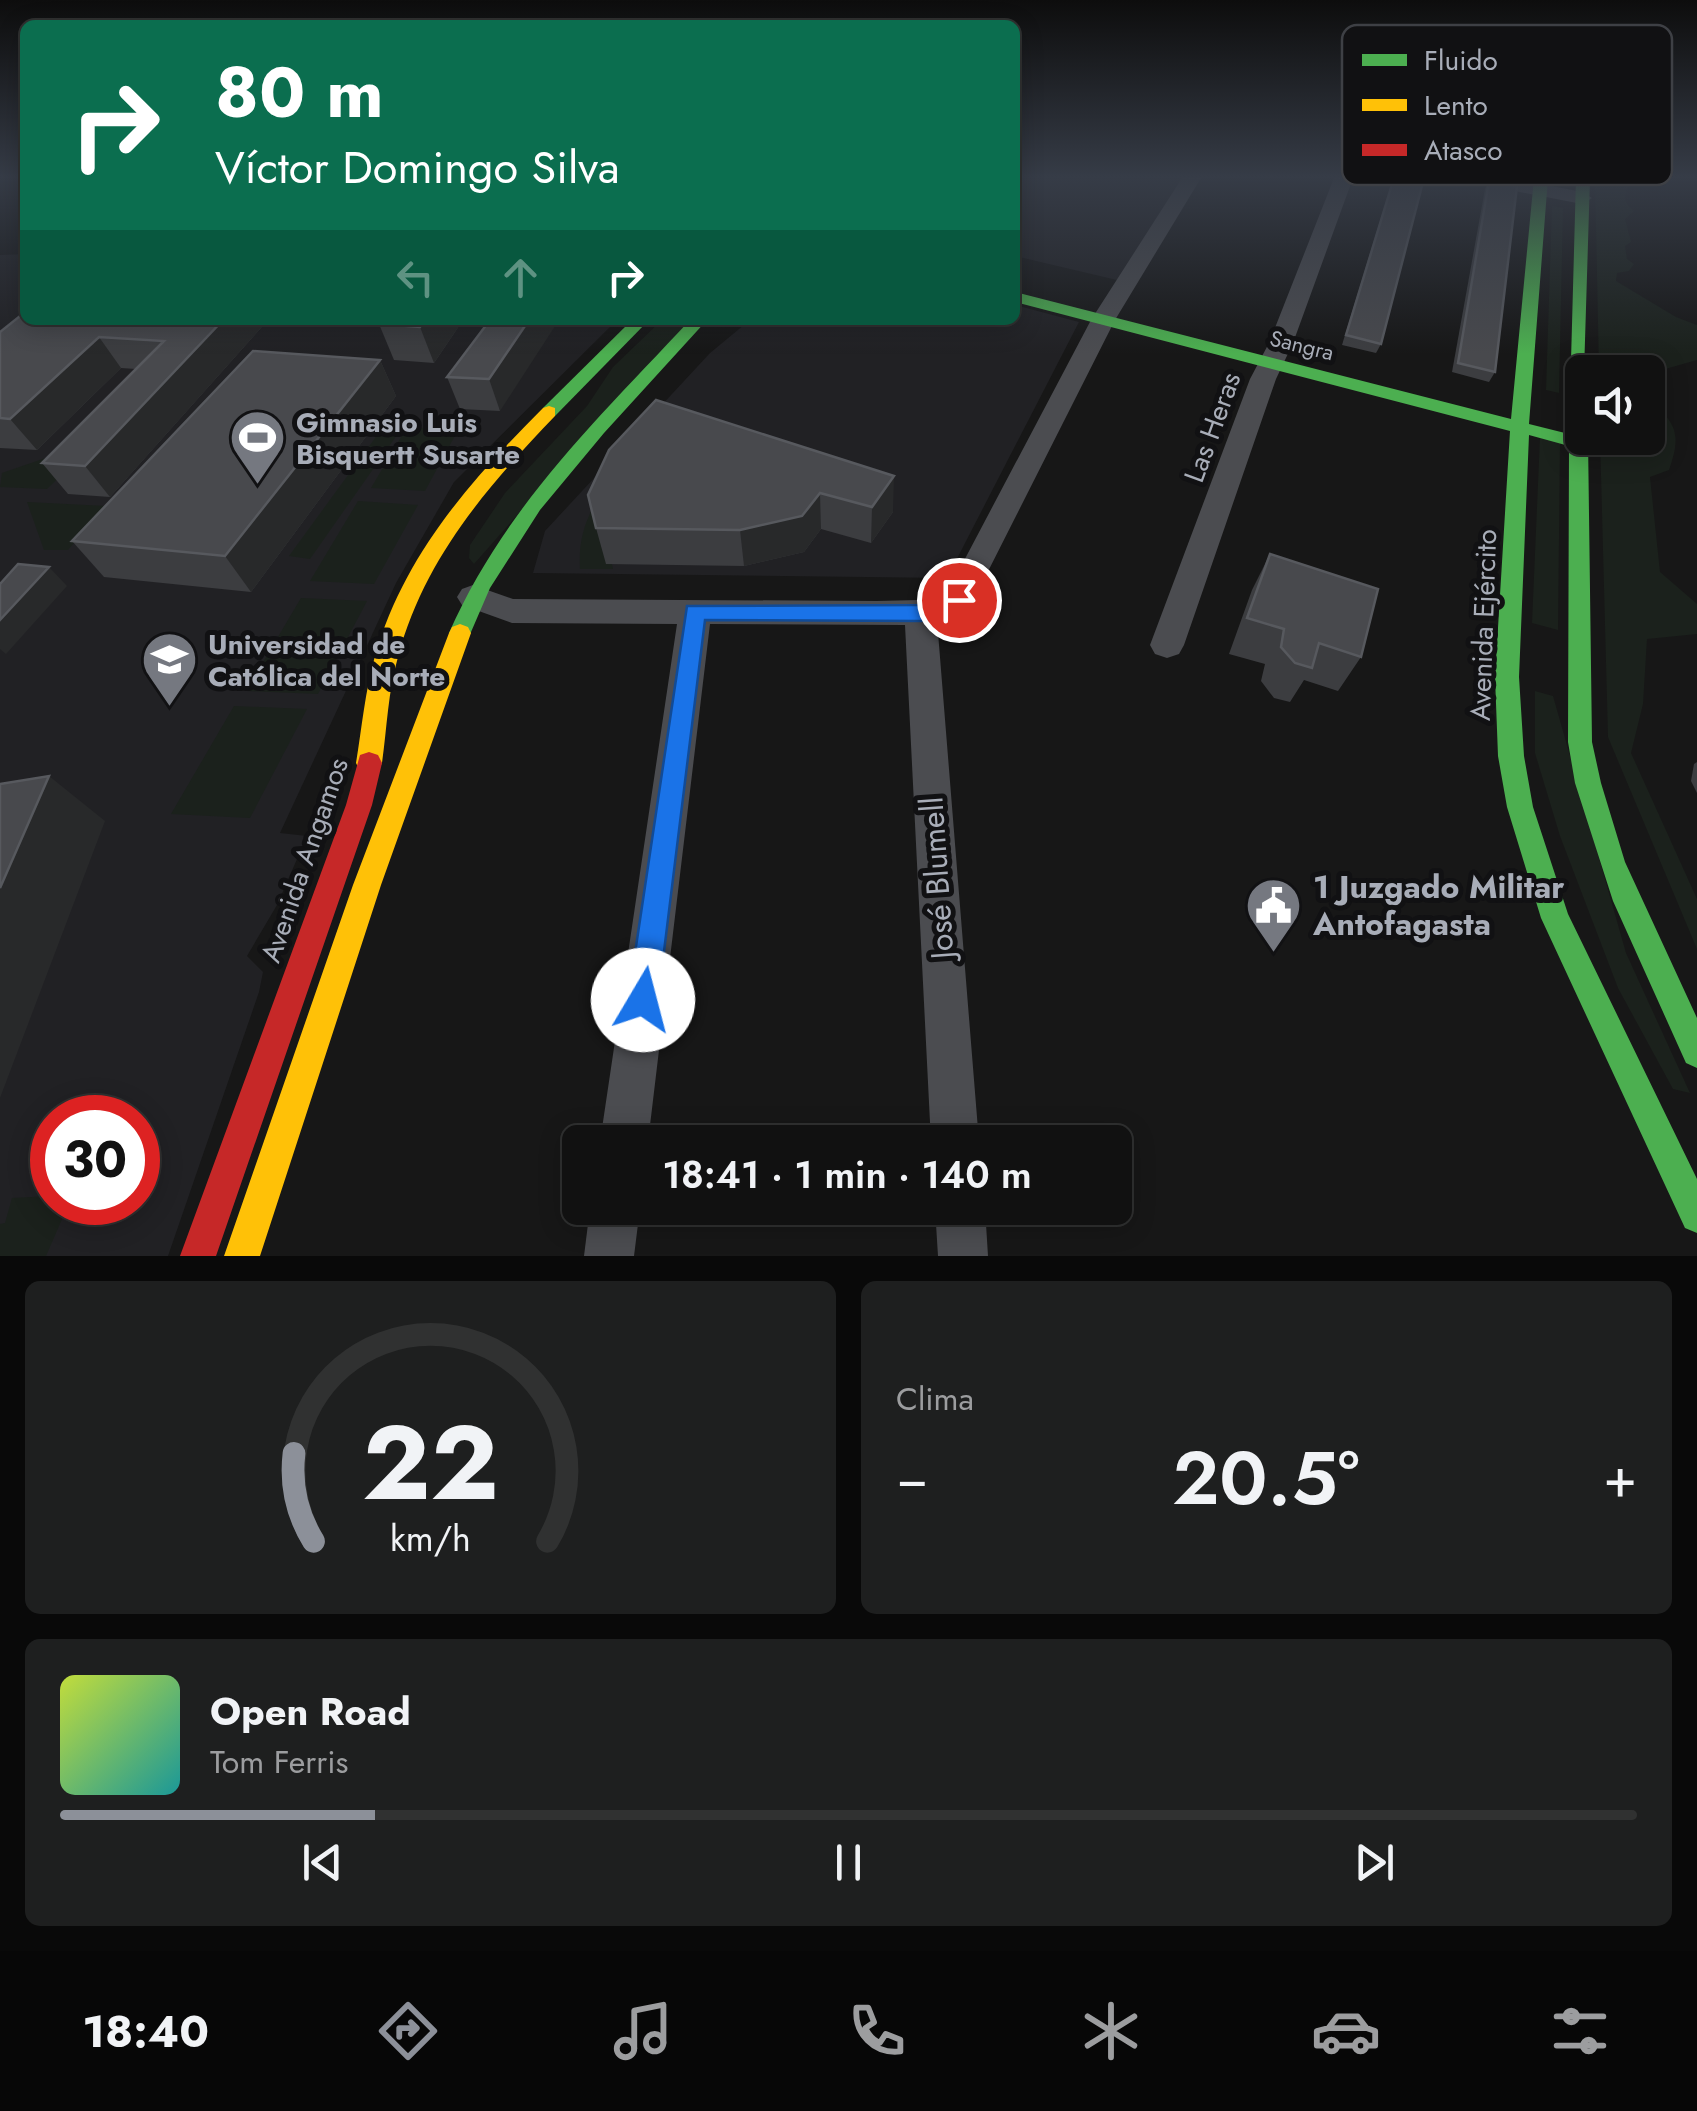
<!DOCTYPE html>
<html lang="es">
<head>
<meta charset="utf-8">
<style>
  body { margin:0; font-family:Jost,sans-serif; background:#1e1f1f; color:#f1f3f6; height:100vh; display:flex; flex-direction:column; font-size:38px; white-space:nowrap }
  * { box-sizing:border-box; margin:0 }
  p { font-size:32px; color:#9c9d9f }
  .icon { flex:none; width:55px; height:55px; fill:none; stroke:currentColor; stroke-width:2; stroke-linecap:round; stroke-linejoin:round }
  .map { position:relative; height:1256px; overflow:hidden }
  .drawer { display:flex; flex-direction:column; gap:25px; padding:25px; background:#090909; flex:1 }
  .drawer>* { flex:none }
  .hud { position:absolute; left:20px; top:20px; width:1000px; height:305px; border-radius:15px; box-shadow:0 5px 25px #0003,0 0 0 2px #303131; background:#0b6e4f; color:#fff; overflow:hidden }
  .fabs { position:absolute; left:1565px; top:355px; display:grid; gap:20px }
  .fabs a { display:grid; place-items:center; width:100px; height:100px; border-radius:15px; background:#111; box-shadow:0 5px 25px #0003,0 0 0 2px #303131; font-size:50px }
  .speed { position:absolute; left:30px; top:1095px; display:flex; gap:20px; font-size:50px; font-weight:700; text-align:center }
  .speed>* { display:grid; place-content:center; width:130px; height:130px; border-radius:50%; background:#111; box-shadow:0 5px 25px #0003,0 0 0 2px #303131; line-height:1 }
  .speed .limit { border:15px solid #d22; background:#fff; color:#111 }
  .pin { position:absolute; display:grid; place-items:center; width:85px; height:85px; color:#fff; margin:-42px; border:5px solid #fff; border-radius:50%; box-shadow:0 2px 10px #0007 }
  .me { position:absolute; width:110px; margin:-55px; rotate:8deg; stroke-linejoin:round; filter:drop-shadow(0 0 8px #0008) }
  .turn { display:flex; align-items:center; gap:35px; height:210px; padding:0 30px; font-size:45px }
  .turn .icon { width:130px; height:130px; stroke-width:2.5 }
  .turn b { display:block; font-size:70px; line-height:85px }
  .lanes { display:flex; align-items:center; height:95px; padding:0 30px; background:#0003; justify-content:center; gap:50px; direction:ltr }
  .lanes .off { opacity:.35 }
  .big { font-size:75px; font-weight:600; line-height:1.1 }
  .drawer .card { flex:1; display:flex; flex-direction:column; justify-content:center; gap:15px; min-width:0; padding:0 35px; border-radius:15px; background:#1e1f1f }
  .drawer .dial { align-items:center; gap:0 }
  .dial svg { height:260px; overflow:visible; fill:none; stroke:#303131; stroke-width:7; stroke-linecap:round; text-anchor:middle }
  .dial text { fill:#f1f3f6; stroke:none }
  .song { display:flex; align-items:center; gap:30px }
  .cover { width:120px; height:120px; border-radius:15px; background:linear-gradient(135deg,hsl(70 70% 55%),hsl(180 70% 35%)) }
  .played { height:10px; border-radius:5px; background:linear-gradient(90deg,#8c9099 20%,#303131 20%) }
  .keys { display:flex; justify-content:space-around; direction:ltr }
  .heat { display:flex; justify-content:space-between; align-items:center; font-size:55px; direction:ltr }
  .drawer .tiles { flex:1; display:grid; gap:25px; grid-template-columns:1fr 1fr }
  .card:last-child { grid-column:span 2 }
  .trip { position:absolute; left:562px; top:1125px; width:570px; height:100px; border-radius:15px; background:#111; box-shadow:0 5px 25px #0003,0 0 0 2px #303131; font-weight:600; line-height:100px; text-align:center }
  .tabs { display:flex; height:160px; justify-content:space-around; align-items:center; background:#070707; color:#9c9d9f }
  .tabs .icon { width:70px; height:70px }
  .tabs .current { color:#8c9099 }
  .tabs b { font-size:45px; color:#f1f3f6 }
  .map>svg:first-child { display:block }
</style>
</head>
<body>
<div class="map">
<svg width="1697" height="1256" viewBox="0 0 1697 1256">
  <rect width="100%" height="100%" fill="#171717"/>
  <g fill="#212124" fill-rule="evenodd">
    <path d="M 1015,178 L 1183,178 L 1121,281 L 1015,256 Z"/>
    <path d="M 25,254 L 25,320 L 617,320 L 454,482 L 396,583 L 280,833 L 307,836 L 277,905 L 247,956 L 263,972 L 259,992 L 168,1256 L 0,1256 L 0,255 ZM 52,1118 L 138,1118 L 138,1202 L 52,1202 Z"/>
    <path d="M 1015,305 L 1079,322 L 947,578 L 533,573 L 545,531 L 710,353 L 750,320 L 1015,320 Z"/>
  </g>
  <g fill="#1b211c">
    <path d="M 1595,178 L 1623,178 L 1628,185 C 1625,198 1622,201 1634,211 L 1625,219 L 1631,242 L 1625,246 L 1627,259 L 1634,264 L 1629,271 L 1617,273 L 1616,281 L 1676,317 L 1697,325 L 1697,360 L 1648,374 L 1599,372 Z"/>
    <path d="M 1552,206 L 1563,208 L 1559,393 L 1546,390 Z"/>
    <path d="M 662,320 L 690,320 L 474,564 L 469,558 L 470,545 L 505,493 L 587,406 L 613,367 Z"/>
    <path d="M 1648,401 C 1678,422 1681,436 1669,470 L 1650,477 L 1660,572 L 1697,604 L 1697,634 L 1647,639 L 1643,704 L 1631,753 L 1697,899 L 1697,949 L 1608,737 L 1600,438 L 1648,438 Z"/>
    <path d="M 386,423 L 404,425 L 310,559 L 289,556 Z"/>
    <path d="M 407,427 L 458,430 L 425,491 L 371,488 Z"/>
    <path d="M 1540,437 L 1560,443 L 1558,630 L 1532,623 Z"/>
    <path d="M 98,440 L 47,489 L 0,487 L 2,473 Z"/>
    <path d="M 608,484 L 608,547 L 613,569 L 580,569 C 578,534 588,512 608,484 Z"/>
    <path d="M 358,501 L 418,505 L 374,584 L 310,581 Z"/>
    <path d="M 27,502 L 106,506 L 68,550 L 44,550 Z"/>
    <path d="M 301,598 L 367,601 L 318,694 L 246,691 Z"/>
    <path d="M 1535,691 L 1553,696 L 1626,953 L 1690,1093 L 1673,1089 L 1618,988 L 1560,836 L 1535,753 Z"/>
    <path d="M 234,706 L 307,709 L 250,818 L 171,814 Z"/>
    <path d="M 52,1196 L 52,1202 L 69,1203 L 46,1256 L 0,1256 L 0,1224 L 5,1223 L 12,1198 Z"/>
  </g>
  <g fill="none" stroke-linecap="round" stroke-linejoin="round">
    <g fill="#4b4c50" fill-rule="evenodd">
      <path d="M 1182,178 L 1201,178 L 1115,320 L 970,607 L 937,620 L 979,1142 L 931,1142 L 905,625 L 710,624 L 648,1142 L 600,1142 L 677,624 L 512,623 L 462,605 L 457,597 L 462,589 L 473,585 L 513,599 L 877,601 L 919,600 L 948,591 L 1091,320 Z"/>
      <path d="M 1334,178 L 1353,178 L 1293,343 L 1276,379 L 1184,645 L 1179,654 L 1167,658 L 1155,654 L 1150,645 L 1250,379 L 1269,343 Z"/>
      <path d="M 1470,178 L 1511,178 L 1582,192 L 1592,198 L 1582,204 L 1479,184 Z"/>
      <path d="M 590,1208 L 640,1208 L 634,1256 L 584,1256 Z"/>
      <path d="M 935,1208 L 985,1208 L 988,1256 L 938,1256 Z"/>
    </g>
    <g fill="#4caf50" fill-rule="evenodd">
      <path d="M 1534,178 L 1548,178 L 1529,424 L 1569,434 L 1576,178 L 1590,178 L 1582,438 L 1588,438 L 1592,742 L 1601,783 L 1625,862 L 1697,1018 L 1697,1068 L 1686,1063 L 1613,901 L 1575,783 L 1568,742 L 1569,446 L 1529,435 L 1519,677 L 1524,756 L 1533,807 L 1568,914 L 1697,1179 L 1697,1233 L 1685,1228 L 1541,918 L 1507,807 L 1498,756 L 1495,677 L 1510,431 L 1015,302 L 1015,292 L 1511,419 Z"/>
      <path d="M 632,320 L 649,320 L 555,416 L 543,416 L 543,408 Z"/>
      <path d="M 690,320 L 707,320 L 604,433 L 540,510 L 490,588 L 468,639 L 452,639 L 449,633 C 505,506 597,420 690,320 Z"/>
    </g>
    <g fill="#ffc107" fill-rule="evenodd">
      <path d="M 549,406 L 555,408 L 555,416 C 487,487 424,559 398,657 C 388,691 387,728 382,763 L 378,771 L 369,774 L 360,771 L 356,763 C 362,727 365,691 375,656 C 404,555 470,481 543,408 Z"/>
      <path d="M 460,624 L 468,627 L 471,633 L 381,885 L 260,1256 L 224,1256 L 353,885 L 449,633 L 452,627 Z"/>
    </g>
    <path fill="#c62828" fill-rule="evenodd" d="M 369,752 L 378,755 L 382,763 L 372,805 L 216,1256 L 180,1256 L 346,805 L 360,755 Z"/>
  </g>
  <g fill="#3c3d40">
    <path d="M 1393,178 L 1424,178 L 1381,344 L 1376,353 L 1342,345 Z"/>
    <path d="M 1489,181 L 1495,372 L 1489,382 L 1452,372 L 1485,189 Z"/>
    <path d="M 25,320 L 268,320 L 110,497 L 68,494 L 42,463 L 136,369 L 121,368 L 37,450 L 0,448 L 0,332 Z"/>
    <path d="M 382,320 L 460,320 L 461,323 L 434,363 L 394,360 L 379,324 Z"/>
    <path d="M 490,320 L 500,411 L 460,409 L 447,377 Z"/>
    <path d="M 380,360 L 396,396 L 251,592 L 104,577 L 72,541 Z"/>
    <path d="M 656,400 L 893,512 L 871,543 L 821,529 L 804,552 L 744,566 L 606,564 L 596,528 Z"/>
    <path d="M 1270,554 L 1361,657 L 1338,691 L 1304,680 L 1290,702 L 1274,698 L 1261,681 L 1265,664 L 1229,654 L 1252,590 Z"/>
    <path d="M 1697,762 L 1697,793 L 1691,781 L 1694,764 Z"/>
  </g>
  <g fill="#28292a">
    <path d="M 223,320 L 268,320 L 110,497 L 85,466 Z"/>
    <path d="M 425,320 L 460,320 L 461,323 L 434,363 L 420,327 Z"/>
    <path d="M 529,320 L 559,320 L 500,411 L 489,379 Z"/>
    <path d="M 99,337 L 121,368 L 37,450 L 10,419 Z"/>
    <path d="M 380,360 L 396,396 L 251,592 L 225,556 Z"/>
    <path d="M 894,476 L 893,512 L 871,543 L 872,507 Z"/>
    <path d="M 820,493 L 821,529 L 804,552 L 744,566 L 740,530 Z"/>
    <path d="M 49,567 L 67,586 L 6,654 L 0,649 L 0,620 Z"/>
    <path d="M 49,776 L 105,821 L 0,1098 L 0,888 Z"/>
  </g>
  <g fill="#48494d" stroke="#57595e" stroke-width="2.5">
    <path d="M 1394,178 L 1424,178 L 1381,344 L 1346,335 Z"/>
    <path d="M 1489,181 L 1517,186 L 1495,372 L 1458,363 Z"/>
    <path d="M 25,312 L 25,320 L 223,320 L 85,466 L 42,463 L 164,341 L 99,337 L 10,419 L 0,418 L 0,332 Z"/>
    <path d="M 382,320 L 425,320 L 420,327 L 379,324 Z"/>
    <path d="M 490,320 L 529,320 L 489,379 L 447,377 Z"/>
    <path d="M 253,351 L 380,360 L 225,556 L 72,541 Z"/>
    <path d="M 656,400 L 894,476 L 872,507 L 820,493 L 802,516 L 740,530 L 596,528 L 588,495 L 609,450 Z"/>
    <path d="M 1270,554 L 1378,589 L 1361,657 L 1319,643 L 1312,668 L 1295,663 L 1281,647 L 1284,629 L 1247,618 Z"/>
    <path d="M 18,564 L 49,567 L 0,620 L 0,584 Z"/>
    <path d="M 49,776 L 0,888 L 0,784 Z"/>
  </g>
  <linearGradient id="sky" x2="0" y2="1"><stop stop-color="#0d0d0d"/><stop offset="0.5" stop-color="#363c47"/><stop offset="1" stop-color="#363c47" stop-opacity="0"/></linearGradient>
  <rect width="1697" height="354" fill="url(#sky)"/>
  <path fill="#1a73e8" stroke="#114b97" stroke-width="2.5" d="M 959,591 L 967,594 L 970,600 C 959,615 938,618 920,621 L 705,620 L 658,1000 L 654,1011 L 643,1015 L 632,1011 L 628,1000 L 687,606 L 920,605 Z"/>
  <defs>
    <symbol id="stadium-pin" viewBox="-11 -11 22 30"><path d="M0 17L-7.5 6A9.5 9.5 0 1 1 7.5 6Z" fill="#757880" stroke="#111113"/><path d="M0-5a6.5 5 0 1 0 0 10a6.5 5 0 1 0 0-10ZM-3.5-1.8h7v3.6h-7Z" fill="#fff"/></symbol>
    <symbol id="university-pin" viewBox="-11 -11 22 30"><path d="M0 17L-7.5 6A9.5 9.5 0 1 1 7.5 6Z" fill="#757880" stroke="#111113"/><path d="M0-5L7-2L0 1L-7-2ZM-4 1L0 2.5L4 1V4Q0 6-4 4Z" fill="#fff"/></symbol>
    <symbol id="civic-pin" viewBox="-11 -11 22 30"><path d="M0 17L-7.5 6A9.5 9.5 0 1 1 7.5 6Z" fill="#757880" stroke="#111113"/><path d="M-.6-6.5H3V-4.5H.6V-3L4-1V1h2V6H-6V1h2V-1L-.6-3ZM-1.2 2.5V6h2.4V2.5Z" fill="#fff"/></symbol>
  </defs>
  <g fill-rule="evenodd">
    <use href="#stadium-pin" x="226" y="406" width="63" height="86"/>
    <use href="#university-pin" x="138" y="628" width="63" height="86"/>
    <use href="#civic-pin" x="1242" y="874" width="63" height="86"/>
  </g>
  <g text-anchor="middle" stroke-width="10" stroke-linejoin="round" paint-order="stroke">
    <g font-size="22" fill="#a8adb8" stroke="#111113">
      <text transform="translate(1302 345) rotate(14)" y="8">Sangra</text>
    </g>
    <g font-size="28" font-weight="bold" fill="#a8adb8" stroke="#111113" text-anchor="start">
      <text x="296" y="432">Gimnasio Luis<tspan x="296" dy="32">Bisquertt Susarte</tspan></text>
      <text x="208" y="654">Universidad de<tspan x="208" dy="32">Católica del Norte</tspan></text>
    </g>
    <g font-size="28" fill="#a8adb8" stroke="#111113">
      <text transform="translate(1212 427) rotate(-70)" y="10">Las Heras</text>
      <text transform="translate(1483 625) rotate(-88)" y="10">Avenida Ejército</text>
      <text transform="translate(304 860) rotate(-71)" y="10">Avenida Angamos</text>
    </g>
    <g font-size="32" fill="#a8adb8" stroke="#111113">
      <text transform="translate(937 878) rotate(-94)" y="11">José Blumell</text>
    </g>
    <g font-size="32" font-weight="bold" fill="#a8adb8" stroke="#111113" text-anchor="start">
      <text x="1313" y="898">1 Juzgado Militar<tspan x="1313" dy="37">Antofagasta</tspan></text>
    </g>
  </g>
  <rect x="1342" y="25" width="330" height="160" rx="15" fill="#111113" stroke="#3e4045" stroke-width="2.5"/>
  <rect x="1362" y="54" width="45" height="12" fill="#4caf50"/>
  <rect x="1362" y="99" width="45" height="12" fill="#ffc107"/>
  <rect x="1362" y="144" width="45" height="12" fill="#c62828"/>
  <g font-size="28" fill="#a8adb8">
    <text x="1424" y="70">Fluido</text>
    <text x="1424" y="115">Lento</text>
    <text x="1424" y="160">Atasco</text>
  </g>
</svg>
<div class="fabs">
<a><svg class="icon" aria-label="sound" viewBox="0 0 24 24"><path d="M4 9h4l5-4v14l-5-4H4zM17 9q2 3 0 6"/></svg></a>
</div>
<div class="speed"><div class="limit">30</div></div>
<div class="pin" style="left:959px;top:600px;background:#d93025"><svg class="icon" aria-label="arrive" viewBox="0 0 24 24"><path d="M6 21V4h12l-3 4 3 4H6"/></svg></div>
<svg class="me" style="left:643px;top:1000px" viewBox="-20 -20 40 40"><circle r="19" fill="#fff"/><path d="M0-13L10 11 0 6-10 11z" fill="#1a73e8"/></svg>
<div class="trip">18:41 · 1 min · 140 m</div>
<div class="hud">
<div class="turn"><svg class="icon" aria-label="right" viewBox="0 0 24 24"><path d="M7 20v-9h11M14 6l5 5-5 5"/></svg><div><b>80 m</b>Víctor Domingo Silva</div></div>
<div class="lanes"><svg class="icon off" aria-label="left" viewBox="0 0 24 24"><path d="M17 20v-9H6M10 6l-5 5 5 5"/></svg><svg class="icon off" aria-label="ahead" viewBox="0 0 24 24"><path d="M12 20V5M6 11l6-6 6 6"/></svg><svg class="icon" aria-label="right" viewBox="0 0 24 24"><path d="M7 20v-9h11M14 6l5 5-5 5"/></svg></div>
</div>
</div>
<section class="drawer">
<div class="tiles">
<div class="card dial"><svg viewBox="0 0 100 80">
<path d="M14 69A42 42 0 1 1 86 69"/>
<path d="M14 69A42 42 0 0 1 8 42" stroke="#8c9099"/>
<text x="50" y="56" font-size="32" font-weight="700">22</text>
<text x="50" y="72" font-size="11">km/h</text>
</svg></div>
<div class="card"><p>Clima</p>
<div class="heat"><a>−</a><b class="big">20.5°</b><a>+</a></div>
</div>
<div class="card">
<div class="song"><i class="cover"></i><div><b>Open Road</b><p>Tom Ferris</p></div></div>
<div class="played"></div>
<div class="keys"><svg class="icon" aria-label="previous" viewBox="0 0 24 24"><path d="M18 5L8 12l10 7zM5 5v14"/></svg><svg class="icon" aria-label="pause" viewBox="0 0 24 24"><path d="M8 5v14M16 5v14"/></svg><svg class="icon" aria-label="next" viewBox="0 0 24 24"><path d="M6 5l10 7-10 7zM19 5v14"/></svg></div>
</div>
</div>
</section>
<nav class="tabs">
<b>18:40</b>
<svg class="icon current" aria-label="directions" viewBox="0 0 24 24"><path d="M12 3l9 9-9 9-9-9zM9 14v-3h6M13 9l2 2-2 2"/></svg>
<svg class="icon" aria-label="music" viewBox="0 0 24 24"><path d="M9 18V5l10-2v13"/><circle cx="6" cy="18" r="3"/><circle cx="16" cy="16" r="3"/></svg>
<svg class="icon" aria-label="phone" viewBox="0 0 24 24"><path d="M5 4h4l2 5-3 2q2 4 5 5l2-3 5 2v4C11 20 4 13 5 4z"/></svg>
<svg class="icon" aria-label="climate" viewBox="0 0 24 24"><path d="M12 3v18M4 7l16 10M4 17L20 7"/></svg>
<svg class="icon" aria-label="car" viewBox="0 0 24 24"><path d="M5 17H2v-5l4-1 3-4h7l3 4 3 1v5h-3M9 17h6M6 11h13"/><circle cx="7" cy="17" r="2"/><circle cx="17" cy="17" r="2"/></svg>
<svg class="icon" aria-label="filters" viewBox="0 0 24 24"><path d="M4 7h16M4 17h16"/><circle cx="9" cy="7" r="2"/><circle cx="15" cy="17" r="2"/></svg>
</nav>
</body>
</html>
